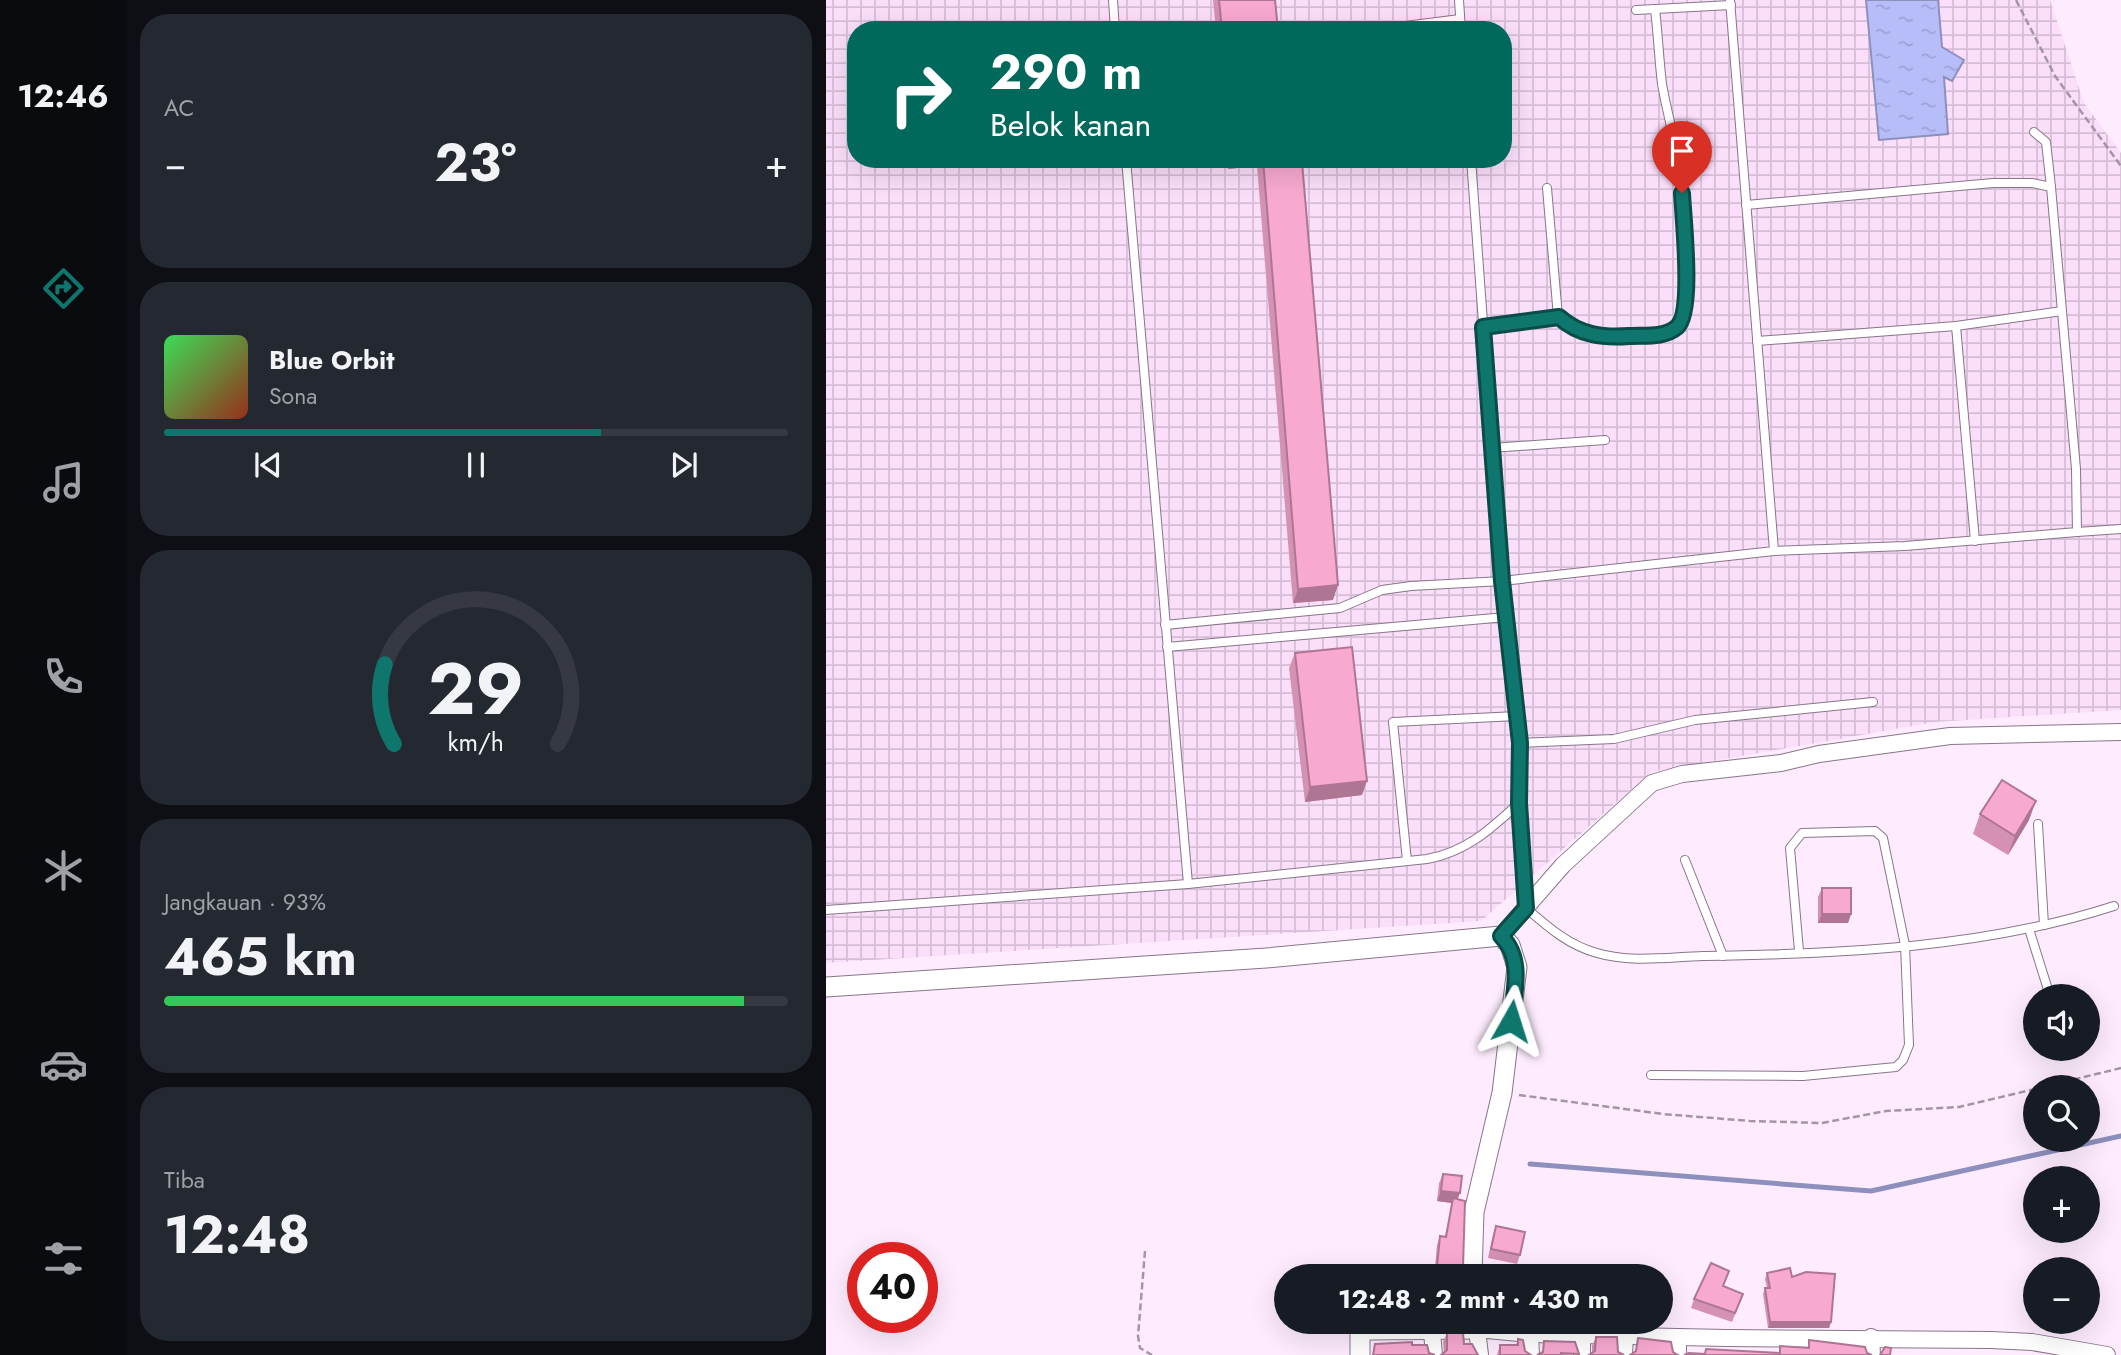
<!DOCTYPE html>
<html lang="id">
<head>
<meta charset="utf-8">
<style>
  body { margin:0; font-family:Jost,sans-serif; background:#242831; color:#f1f3f6; height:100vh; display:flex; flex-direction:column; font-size:26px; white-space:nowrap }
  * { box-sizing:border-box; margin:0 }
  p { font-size:23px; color:#9ea1a6 }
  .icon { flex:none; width:38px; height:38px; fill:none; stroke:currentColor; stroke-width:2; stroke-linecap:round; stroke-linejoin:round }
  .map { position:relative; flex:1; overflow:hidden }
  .panel { display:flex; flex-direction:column; gap:14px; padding:14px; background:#0d0f14; width:700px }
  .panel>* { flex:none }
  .guide { position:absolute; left:21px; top:21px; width:665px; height:147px; border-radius:28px; box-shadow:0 7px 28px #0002; background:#00695c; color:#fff; overflow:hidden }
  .tools { position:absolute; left:1197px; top:984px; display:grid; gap:14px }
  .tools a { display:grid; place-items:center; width:77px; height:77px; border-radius:50%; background:#171b24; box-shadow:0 7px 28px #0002; font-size:35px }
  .speed { position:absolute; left:21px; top:1242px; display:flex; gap:14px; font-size:35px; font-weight:700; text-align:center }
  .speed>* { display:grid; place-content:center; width:91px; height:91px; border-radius:50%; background:#171b24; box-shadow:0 7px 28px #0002; line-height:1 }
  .speed .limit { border:10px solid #d22; background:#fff; color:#111 }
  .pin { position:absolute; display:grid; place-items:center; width:60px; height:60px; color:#fff; margin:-72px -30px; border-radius:50% 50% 50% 0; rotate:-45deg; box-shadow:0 0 7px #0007 }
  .pin .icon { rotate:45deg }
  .me { position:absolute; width:77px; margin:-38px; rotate:6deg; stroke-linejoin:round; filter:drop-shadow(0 0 5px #0008) }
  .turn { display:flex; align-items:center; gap:24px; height:147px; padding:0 28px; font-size:32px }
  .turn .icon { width:91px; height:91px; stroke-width:2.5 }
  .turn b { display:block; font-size:49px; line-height:60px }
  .big { font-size:52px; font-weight:700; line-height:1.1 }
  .panel .tile { flex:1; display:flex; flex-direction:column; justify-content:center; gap:10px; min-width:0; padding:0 24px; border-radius:28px; background:#242831 }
  .panel .dial { align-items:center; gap:0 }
  .dial svg { height:182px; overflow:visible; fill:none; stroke:#363941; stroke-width:7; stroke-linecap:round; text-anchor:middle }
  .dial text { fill:#f1f3f6; stroke:none }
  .song { display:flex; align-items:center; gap:21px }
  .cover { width:84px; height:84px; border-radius:10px; background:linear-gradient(135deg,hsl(130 70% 55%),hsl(10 70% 35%)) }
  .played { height:7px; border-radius:4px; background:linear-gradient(90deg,#0f766e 70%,#363941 70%) }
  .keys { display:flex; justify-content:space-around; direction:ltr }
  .heat { display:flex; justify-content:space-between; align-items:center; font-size:38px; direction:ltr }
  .charge { height:10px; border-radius:5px; background:linear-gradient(90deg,#34c759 93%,#363941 0) }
  .trip { position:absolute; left:448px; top:1264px; width:399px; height:70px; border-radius:35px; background:#171b24; box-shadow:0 7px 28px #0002; font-weight:700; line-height:70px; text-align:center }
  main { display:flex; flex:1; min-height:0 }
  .tabs { display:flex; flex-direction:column; width:126px; justify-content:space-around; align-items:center; background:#090b0e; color:#9ea1a6 }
  .tabs .icon { width:49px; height:49px }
  .tabs .on { color:#0f766e }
  .tabs b { font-size:32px; color:#f1f3f6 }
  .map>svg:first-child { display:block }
</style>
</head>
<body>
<main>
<nav class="tabs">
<b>12:46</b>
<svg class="icon on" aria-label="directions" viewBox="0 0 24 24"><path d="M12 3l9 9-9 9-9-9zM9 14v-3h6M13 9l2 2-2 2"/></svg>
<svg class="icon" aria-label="music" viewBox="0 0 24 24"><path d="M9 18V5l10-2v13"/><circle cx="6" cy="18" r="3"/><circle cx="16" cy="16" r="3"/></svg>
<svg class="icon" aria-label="phone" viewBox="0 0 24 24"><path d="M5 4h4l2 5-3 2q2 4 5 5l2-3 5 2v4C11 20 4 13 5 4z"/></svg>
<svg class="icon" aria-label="climate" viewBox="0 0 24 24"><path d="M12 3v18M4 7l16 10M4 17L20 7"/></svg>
<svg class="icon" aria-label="car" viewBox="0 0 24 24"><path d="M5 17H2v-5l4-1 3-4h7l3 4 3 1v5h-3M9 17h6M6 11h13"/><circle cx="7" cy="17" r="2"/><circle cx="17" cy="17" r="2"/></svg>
<svg class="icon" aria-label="filters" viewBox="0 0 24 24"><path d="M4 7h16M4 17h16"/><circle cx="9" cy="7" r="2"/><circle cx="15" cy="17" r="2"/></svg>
</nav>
<section class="panel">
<div class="tile"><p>AC</p>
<div class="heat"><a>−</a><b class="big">23°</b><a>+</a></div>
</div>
<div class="tile">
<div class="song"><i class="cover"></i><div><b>Blue Orbit</b><p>Sona</p></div></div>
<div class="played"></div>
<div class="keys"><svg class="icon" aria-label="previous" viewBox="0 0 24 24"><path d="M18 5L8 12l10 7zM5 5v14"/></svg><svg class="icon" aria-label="pause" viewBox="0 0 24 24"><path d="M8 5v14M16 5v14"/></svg><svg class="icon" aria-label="next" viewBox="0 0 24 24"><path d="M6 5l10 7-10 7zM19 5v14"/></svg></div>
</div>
<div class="tile dial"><svg viewBox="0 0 100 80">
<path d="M14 69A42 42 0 1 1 86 69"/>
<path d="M14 69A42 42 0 0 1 10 34" stroke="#0f766e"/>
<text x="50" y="56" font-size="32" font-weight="700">29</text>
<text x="50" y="72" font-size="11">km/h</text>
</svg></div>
<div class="tile"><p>Jangkauan · 93%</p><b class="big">465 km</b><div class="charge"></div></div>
<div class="tile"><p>Tiba</p><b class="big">12:48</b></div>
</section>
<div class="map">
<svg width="1295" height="1355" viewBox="0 0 1295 1355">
  <defs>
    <pattern id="industrial-grid" width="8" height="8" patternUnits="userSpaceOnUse" patternTransform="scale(1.75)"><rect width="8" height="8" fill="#fadefa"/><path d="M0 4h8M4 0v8" fill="none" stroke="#d7bed7"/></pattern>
    <pattern id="water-ripples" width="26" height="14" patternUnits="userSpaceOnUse" patternTransform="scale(1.75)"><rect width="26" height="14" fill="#b6bdf9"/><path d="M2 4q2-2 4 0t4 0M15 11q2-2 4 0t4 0" fill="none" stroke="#9da2d6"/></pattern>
  </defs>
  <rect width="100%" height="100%" fill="#feecfe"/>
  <path fill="url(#industrial-grid)" fill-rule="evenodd" d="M 0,0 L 1040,0 L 1053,140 L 1118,76 L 1112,0 L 1224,0 L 1258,103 L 1295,153 L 1295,710 L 1109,722 L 825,772 L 655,921 L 0,963 ZM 30,30 L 677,30 L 677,159 L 30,159 Z"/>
  <path fill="url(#water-ripples)" stroke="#8d90bc" stroke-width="2" d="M 1040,0 L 1112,0 L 1116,47 L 1138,60 L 1126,81 L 1118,77 L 1122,134 L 1053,140 Z"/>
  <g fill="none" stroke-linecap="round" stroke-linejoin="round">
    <path stroke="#8d90bc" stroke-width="5" d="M 704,1164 L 1045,1191 L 1295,1136"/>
    <defs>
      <g id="service">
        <path d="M 287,0 L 289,30"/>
        <path d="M 633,0 L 635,30"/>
        <path d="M 810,10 L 905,5"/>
        <path d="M 548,30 L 634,19"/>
        <path d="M 1208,132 L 1220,142 L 1225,187"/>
        <path d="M 300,159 L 362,884"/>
        <path d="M 721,188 L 732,317"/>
        <path d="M 920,205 L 1167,183 L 1206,183 L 1225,187 L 1250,469 L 1251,532 L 1079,546 L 948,551"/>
        <path d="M 1130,326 L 1149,541"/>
        <path d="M 657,327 L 732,317 C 754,336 779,337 807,336 C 821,335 842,338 852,326 C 866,311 857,196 854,173 C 850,143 841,113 836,84 C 833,59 832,34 829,9"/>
        <path d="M 931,341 L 1130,326 L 1236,311"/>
        <path d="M 666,448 L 779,440"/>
        <path d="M 1251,532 L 1295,529"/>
        <path d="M 339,625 L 514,608 L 556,590 L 585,586 L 676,581 L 948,551 L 904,0"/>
        <path d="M 341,647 L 680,617"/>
        <path d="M 694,743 L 788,739 L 869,720 L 1047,702"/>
        <path d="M 693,803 L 700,908 C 722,927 742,945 771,953 C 804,963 843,957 877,956 C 1014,954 1158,948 1288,906"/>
        <path d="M 1212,824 L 1218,925"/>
        <path d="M 859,860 L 897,956"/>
        <path d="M 581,861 L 567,722 L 691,716"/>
        <path d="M 0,910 L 362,884 L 601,859 C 640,852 665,829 693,803 L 694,743 L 676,581 L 645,159"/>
        <path d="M 1203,929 L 1224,996"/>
        <path d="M 825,1075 L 977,1076 L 1070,1067 L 1077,1060 L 1083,1045 L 1079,945 L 1057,838 L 1049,831 L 976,833 L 964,848 L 973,951"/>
      </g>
      <g id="minor">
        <path d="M 675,936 L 737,865 L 826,783 L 856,774 L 955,763 L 993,754 L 1124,736 L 1295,732"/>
        <path d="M 606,1332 L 608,1355"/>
        <path d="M 704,1334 L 705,1355"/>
        <path d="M 1045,1337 L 1046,1355"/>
        <path d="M 654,1355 L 651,1329 L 704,1334 L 901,1338 L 1165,1340 L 1206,1342 L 1281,1355"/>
        <path d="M 756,1355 L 756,1333"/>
        <path d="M 798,1355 L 799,1334"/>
        <path d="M 852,1355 L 852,1337"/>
      </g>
      <g id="tertiary">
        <path d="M 0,987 L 440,958 L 675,936 L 684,945 L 691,967 L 676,1093 L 648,1212 L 646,1276"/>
        <path d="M 534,1355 L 534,1335 L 541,1330 L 651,1329 L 651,1321"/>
      </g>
    </defs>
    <use href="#service" stroke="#887589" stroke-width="10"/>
    <use href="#minor" stroke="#887589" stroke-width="18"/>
    <use href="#tertiary" stroke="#887589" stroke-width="21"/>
    <g stroke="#a395a3" stroke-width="2.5" stroke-dasharray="7 3.5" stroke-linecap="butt">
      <path d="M 1190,0 L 1229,76 L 1295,166"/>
      <path d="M 1217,1087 L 1295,1068"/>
      <path d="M 693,1095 L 837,1114 L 924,1121 L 996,1123 L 1060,1111 L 1133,1107 L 1209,1089"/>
      <path d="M 319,1251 L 312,1336 L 314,1348 L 326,1355"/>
    </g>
    <use href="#service" stroke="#fff" stroke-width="8"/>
    <use href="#minor" stroke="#fff" stroke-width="16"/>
    <use href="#tertiary" stroke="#fff" stroke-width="19"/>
  </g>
  <g fill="#d591b3">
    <path d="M 387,0 L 449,0 L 452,30 L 390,30 Z"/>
    <path d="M 401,159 L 464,159 L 507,600 L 467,603 L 431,166 L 402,169 Z"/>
    <path d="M 469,653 L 536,795 L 479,802 L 463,668 Z"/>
    <path d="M 1154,814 L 1203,820 L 1182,855 L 1147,834 Z"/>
    <path d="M 996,888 L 1025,914 L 1022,923 L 992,923 L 992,897 Z"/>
    <path d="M 617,1174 L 634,1193 L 631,1199 L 637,1267 L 571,1274 L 573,1269 L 609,1267 L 611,1245 L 614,1236 L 619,1236 L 626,1203 L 611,1201 L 613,1183 Z"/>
    <path d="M 670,1226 L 694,1255 L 691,1264 L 662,1258 L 667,1235 Z"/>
    <path d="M 941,1273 L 966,1277 L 1005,1322 L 1003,1328 L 942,1328 L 937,1294 L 939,1288 L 941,1288 L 939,1279 Z"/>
    <path d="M 897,1286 L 917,1294 L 906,1322 L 865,1308 L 868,1299 Z"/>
    <path d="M 509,1321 L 536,1321 L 523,1330 L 509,1324 Z"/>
    <path d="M 621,1333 L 638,1344 L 618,1353 L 617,1342 Z"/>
    <path d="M 770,1337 L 792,1352 L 766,1353 L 766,1346 Z"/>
    <path d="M 692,1339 L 699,1351 L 705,1355 L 671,1355 L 674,1345 L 690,1345 Z"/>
  </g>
  <g fill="#ae7692">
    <path d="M 406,159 L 433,159 L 431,166 L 402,169 Z"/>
    <path d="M 512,585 L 507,600 L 467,603 L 472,589 Z"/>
    <path d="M 541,781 L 536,795 L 479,802 L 484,787 Z"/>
    <path d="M 1210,801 L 1203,820 L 1182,855 L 1189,836 Z"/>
    <path d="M 996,914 L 1025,914 L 1022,923 L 992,923 Z"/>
    <path d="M 615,1191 L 634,1193 L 630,1203 L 627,1198 L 626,1203 L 611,1201 Z"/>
    <path d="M 526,1321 L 536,1321 L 523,1330 Z"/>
    <path d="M 696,1321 L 822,1321 L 820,1326 Z"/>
    <path d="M 944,1322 L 1005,1322 L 1003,1328 L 942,1328 Z"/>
    <path d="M 735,1353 L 753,1354 L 734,1355 Z"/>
  </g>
  <g fill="#f8a9d0" stroke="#ae7692" stroke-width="2">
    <path d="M 393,0 L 449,0 L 452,30 L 396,30 Z"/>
    <path d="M 437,159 L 464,159 L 464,163 L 476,162 L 512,585 L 472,589 Z"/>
    <path d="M 526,647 L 541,781 L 484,787 L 469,653 Z"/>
    <path d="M 1176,780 L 1210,801 L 1189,836 L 1154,814 Z"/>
    <rect x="996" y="888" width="29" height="26"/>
    <path d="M 617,1174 L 636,1176 L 634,1193 L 615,1191 Z"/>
    <path d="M 627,1198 L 639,1201 L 637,1267 L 639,1273 L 643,1276 L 554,1276 L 573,1274 L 573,1269 L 611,1267 L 614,1236 L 620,1237 Z"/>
    <path d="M 670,1226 L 699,1232 L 694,1255 L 665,1249 Z"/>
    <path d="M 885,1263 L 903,1271 L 897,1286 L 917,1294 L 909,1313 L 868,1299 Z"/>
    <path d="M 964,1268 L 966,1277 L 980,1272 L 1009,1274 L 1005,1322 L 944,1322 L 939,1288 L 944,1288 L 941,1273 Z"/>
    <path d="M 621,1333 L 637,1333 L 638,1344 L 646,1344 L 652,1355 L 615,1355 L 621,1350 Z"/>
    <path d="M 770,1337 L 791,1337 L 792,1352 L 798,1355 L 763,1355 L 769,1351 Z"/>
    <path d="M 812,1338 L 845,1342 L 847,1352 L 852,1355 L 804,1355 L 810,1351 Z"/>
    <path d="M 692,1339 L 697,1340 L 699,1351 L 705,1355 L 674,1355 L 674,1345 L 692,1345 Z"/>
    <path d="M 983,1340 L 1039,1347 L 1041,1353 L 1046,1355 L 858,1355 L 863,1353 L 879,1354 L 880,1349 L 954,1353 L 954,1346 L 983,1348 Z"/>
    <path d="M 718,1341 L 749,1342 L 753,1354 L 735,1353 L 735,1355 L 711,1355 L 717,1352 Z"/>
    <path d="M 586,1342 L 586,1345 L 601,1345 L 603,1353 L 609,1355 L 547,1355 L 549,1344 Z"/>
    <path d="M 1059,1347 L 1065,1348 L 1064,1355 L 1054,1355 Z"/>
  </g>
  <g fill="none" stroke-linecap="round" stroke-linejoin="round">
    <defs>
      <path id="route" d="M 685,1021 C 688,992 698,959 675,936 L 700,908 L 693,803 L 694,743 L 676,581 L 657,327 L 733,317 C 753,335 777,338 803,336 C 819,335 838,338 851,327 C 868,312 857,217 856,193"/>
    </defs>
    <use href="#route" stroke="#0a4d48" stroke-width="18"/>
    <use href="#route" stroke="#0f766e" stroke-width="12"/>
  </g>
</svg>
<div class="tools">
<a><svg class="icon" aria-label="sound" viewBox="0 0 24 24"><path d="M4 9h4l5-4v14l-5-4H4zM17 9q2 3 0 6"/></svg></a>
<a><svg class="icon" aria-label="search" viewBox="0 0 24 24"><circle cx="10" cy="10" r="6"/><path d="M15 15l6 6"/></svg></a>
<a>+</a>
<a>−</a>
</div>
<div class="speed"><div class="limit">40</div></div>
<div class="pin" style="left:856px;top:193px;background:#d93025"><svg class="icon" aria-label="arrive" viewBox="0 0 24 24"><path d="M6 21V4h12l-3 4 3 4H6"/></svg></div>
<svg class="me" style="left:685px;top:1021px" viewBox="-20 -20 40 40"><path d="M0-17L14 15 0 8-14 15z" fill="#0f766e" stroke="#fff" stroke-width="4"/></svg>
<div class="trip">12:48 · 2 mnt · 430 m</div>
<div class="guide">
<div class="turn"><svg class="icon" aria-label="right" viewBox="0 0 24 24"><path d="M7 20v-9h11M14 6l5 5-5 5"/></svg><div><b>290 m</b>Belok kanan</div></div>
</div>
</div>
</main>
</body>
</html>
